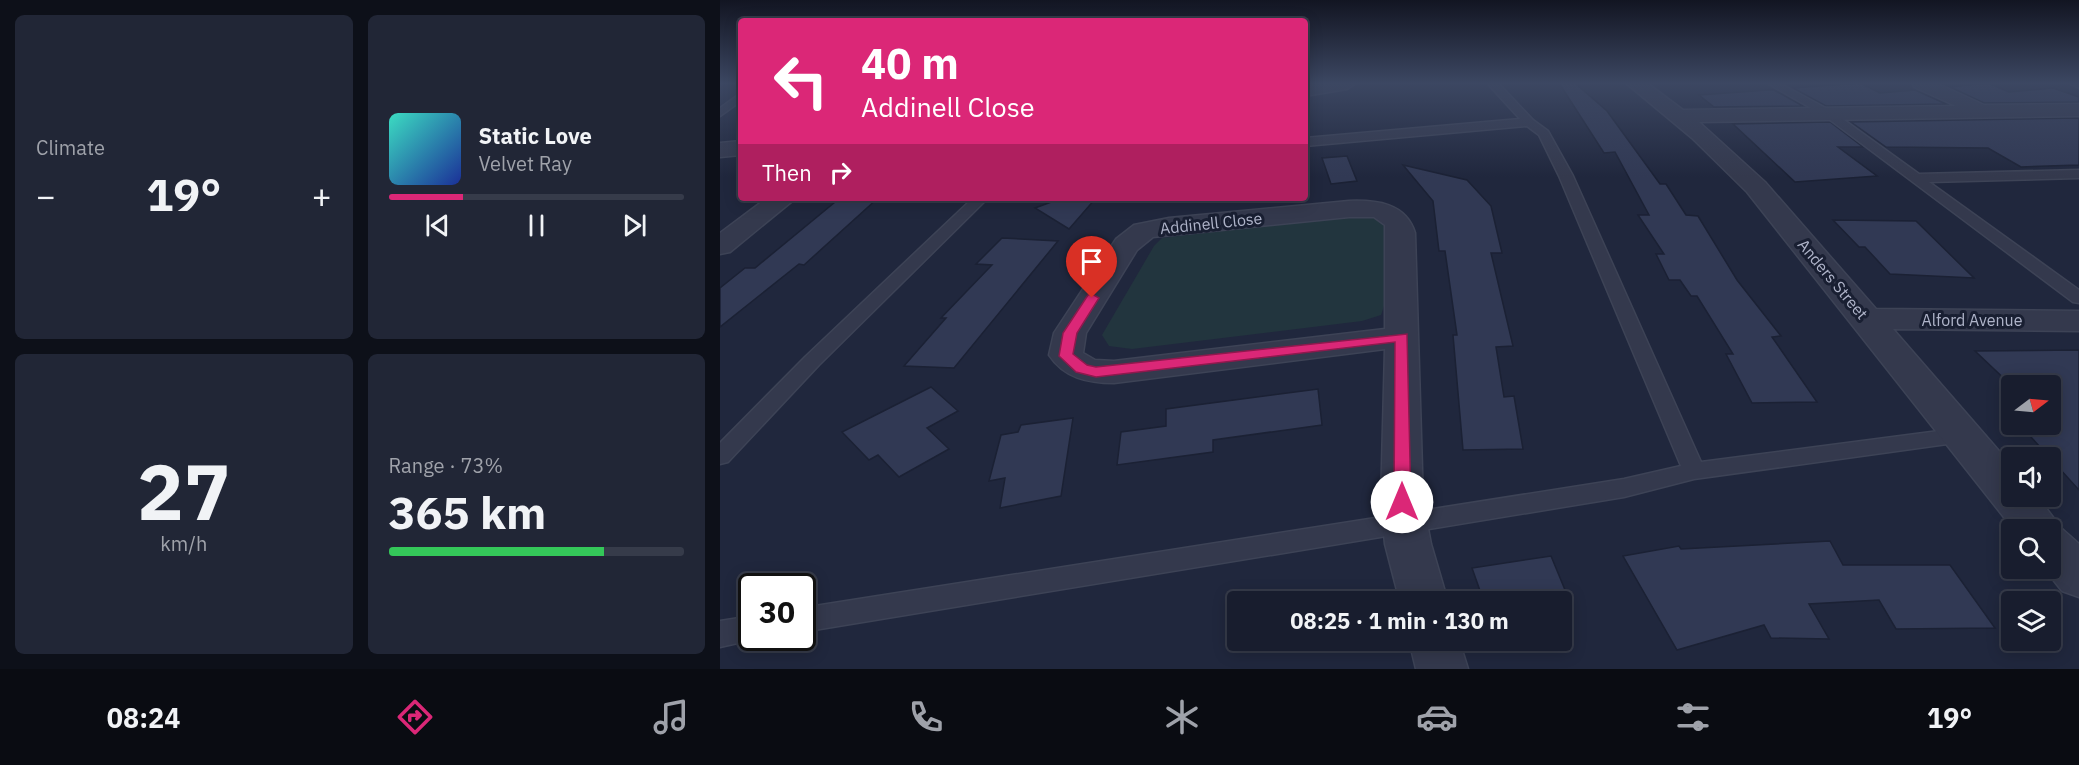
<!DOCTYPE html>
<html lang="en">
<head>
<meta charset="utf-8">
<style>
  body { margin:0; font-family:"IBM Plex Sans",sans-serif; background:#212636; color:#f1f3f6; height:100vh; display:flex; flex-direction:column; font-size:22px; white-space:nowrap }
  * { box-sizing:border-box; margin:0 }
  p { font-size:20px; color:#9fa2aa }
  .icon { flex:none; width:33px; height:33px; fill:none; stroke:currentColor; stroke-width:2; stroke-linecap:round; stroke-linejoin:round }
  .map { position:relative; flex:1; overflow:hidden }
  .side { display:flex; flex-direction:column; gap:15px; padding:15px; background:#0d1019; width:720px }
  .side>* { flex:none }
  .top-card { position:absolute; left:18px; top:18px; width:570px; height:183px; border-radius:6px; box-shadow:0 3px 15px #0003,0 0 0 2px #363b4a; background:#db2777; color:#fff; overflow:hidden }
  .needle { width:39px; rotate:74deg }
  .buttons { position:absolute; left:1281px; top:375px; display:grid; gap:12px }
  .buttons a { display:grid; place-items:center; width:60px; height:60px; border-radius:6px; background:#181d2e; box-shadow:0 3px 15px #0003,0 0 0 2px #363b4a; font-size:30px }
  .speed { position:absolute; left:18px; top:573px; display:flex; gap:12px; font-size:30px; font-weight:700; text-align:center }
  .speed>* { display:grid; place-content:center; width:78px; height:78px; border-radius:50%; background:#181d2e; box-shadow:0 3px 15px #0003,0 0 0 2px #363b4a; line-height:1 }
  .speed .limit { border:3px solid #111; border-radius:9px; background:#fff; color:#111 }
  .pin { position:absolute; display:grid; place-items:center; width:51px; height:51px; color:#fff; margin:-62px -26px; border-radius:50% 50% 50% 0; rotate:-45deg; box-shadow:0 0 6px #0007 }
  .pin .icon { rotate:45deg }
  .me { position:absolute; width:66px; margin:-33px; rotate:0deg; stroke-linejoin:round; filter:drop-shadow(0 0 4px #0008) }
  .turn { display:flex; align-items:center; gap:21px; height:126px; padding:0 24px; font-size:27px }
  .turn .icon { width:78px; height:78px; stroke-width:2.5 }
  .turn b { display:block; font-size:42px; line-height:51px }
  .then { display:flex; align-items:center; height:57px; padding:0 24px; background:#0003; gap:12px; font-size:22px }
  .big { font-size:45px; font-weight:700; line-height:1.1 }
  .side .widget { flex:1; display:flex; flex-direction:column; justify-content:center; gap:9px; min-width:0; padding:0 21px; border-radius:9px; background:#212636 }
  .side .dial { align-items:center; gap:0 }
  .dial b { font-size:78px; line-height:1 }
  .song { display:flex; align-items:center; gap:18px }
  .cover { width:72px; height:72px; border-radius:9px; background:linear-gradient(135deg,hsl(170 70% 55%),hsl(230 70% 35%)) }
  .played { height:6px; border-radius:3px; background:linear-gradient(90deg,#db2777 25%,#363b4a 25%) }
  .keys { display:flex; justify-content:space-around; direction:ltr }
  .heat { display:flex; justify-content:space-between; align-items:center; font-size:33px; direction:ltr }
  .charge { height:9px; border-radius:4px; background:linear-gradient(90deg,#34c759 73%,#363b4a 0) }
  .side .tiles { flex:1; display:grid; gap:15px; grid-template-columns:repeat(2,1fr) }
  .trip { position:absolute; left:507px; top:591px; width:345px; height:60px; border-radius:6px; background:#181d2e; box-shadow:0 3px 15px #0003,0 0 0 2px #363b4a; font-weight:700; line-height:60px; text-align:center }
  .dock { display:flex; height:96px; justify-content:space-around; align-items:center; background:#0a0c12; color:#9fa2aa }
  .dock .icon { width:42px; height:42px }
  .dock .active { color:#db2777 }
  .dock b { font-size:27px; color:#f1f3f6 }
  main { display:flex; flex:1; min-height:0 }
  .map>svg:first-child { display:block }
</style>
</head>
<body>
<main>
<section class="side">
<div class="tiles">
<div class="widget"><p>Climate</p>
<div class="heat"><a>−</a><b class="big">19°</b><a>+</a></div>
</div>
<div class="widget">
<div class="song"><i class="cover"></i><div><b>Static Love</b><p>Velvet Ray</p></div></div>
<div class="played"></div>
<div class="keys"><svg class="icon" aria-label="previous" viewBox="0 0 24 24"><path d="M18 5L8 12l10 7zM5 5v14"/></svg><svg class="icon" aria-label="pause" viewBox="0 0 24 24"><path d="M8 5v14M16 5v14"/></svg><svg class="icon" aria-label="next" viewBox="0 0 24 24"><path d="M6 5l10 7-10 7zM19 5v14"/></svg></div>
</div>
<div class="widget dial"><b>27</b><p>km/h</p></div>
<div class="widget"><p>Range · 73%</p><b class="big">365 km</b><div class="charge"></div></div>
</div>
</section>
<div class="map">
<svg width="1359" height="669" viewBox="0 0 1359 669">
  <rect width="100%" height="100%" fill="#20273d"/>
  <path fill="#22353e" d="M 629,216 L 652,216 L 664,226 L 665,303 L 661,315 L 642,321 L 412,349 L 389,346 L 382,335 L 434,246 L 442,238 Z"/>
  <g fill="#313954" stroke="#1b2134" stroke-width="1.5">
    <path d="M 839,83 L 855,83 L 887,111 L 940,184 L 946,184 L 966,215 L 978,216 L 1017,280 L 1061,336 L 1052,337 L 1097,402 L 1032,403 L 1006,354 L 1013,354 L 977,296 L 971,296 L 960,280 L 949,280 L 936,254 L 944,254 L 918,215 L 929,215 L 895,152 L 884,153 Z"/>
    <path d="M 1140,83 L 1160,93 L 1195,90 L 1226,104 L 1106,106 L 1073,88 Z"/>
    <path d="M 1268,83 L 1289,92 L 1333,88 L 1359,97 L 1359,102 L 1264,103 L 1230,87 Z"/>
    <path d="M 1048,90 L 1054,90 L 1083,106 L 994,107 L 979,95 Z"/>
    <path d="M 1359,118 L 1359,165 L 1301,167 L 1268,148 L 1166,147 L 1131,122 Z"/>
    <path d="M 1110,122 L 1143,147 L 1118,147 L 1157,176 L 1075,182 L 1013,124 Z"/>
    <path d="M 627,156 L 637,181 L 611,184 L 602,158 Z"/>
    <path d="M 683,165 L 747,180 L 771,206 L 782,253 L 771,253 L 793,346 L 776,347 L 784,397 L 794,396 L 803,449 L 743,450 L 733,335 L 737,335 L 725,251 L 719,251 L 713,201 Z"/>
    <path d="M 120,198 L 158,198 L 84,265 L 79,264 L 0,327 L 0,288 L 25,268 L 35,268 Z"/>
    <path d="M 342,198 L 376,198 L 349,229 L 315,208 Z"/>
    <path d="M 1113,220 L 1196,221 L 1254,278 L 1170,274 L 1145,247 L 1139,247 Z"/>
    <path d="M 282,238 L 338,241 L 234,368 L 184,366 L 226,318 L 221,318 L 272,265 L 256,264 Z"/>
    <path d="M 1359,350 L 1359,490 L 1302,427 L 1333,428 L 1330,424 L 1330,386 L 1292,386 L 1255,351 Z"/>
    <path d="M 211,387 L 238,411 L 207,428 L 229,449 L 179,477 L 158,455 L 149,460 L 122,432 Z"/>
    <path d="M 598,389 L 602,425 L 493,440 L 493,452 L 397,465 L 401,432 L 446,426 L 446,409 Z"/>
    <path d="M 353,418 L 341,496 L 280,508 L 285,478 L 269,481 L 281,435 L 298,432 L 301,425 Z"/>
    <path d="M 1110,541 L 1123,565 L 1230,565 L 1275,628 L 1176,629 L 1159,600 L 1089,604 L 1109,639 L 1051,638 L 1044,625 L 957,650 L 903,556 L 959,546 L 961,549 Z"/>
    <path d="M 831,556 L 850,602 L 764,602 L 752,568 Z"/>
  </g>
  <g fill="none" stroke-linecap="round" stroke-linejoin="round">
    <defs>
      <g id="service">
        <path d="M 767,83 L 778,83 L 813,120 L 828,131 L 853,176 L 981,462 L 1242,428 L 1249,431 L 1253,436 L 1249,441 L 974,479 L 904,497 L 82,632 L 82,608 L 904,479 L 961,466 L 839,176 L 819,135 L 807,126 L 585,146 L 585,138 L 800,119 Z"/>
        <path d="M 1047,83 L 1059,83 L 1113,112 L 1199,174 L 1359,170 L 1359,178 L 1209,182 L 1359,290 L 1359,303 L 1353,302 L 1105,116 Z"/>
        <path d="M 1348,83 L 1359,83 L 1359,88 Z"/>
        <path d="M 21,93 L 21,101 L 0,116 L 0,108 Z"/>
        <path d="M 253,198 L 268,198 L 99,365 L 8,462 L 0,464 L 0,443 L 85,357 Z"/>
        <path d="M 32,616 L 32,638 L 40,638 L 0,647 L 0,621 Z"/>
      </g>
      <g id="minor">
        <path d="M 593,83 L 636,83 L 627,89 L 585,96 L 585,84 Z"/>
        <path d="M 906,83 L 927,83 L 963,110 L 1236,106 L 1194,87 L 1192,83 L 1216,83 L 1264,105 L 1359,104 L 1359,116 L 979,122 L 1045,182 L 1156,309 L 1359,311 L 1359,331 L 1173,329 L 1292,466 L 1292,496 L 1317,496 L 1341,528 L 1359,544 L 1359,597 L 1342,591 L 1324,568 L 1330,568 L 1330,530 L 1294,530 L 1027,192 L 972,138 Z"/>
        <path d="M 21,141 L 21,155 L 0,157 L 0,143 Z"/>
        <path d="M 629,201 C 656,200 686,203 695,233 L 703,502 L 711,544 L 728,602 L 680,602 L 665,544 L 661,502 L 665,349 L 394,383 C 368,383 344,378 329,355 L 334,333 L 396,239 L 414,225 L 449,218 ZM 629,217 L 654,217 L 665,225 L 665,329 L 394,361 L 375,360 L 363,353 L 366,333 L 417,250 L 433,237 Z"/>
        <path d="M 689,640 L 739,640 L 748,669 L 696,669 Z"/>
      </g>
      <path id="tertiary" d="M 47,198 L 76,198 L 10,252 L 0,254 L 0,233 Z"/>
    </defs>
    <use href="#service" stroke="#3d4356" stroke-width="3"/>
    <use href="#minor" stroke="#3d4356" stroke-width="3"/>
    <use href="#tertiary" stroke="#3d4356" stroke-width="3"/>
    <use href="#service" fill="#34394d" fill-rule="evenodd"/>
    <use href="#minor" fill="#34394d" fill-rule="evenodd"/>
    <use href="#tertiary" fill="#34394d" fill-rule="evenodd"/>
  </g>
  <linearGradient id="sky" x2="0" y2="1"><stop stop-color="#121522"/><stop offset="0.47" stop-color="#3c4762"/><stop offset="1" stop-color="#3c4762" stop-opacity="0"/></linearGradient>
  <rect width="1359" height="177" fill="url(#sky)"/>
  <path fill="#db2777" stroke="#8e194d" stroke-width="1.5" d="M 372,294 L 379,298 L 357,333 L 353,354 L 367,365 L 376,367 L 687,334 L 691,502 L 689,507 L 676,507 L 674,502 L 675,342 L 376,377 L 356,372 L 339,356 L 343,333 L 368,295 Z"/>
  <g text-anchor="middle" stroke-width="6" stroke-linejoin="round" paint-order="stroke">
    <g font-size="16" fill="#afb4c9" stroke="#191f32">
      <text transform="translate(491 223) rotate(-6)" y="6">Addinell Close</text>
      <text transform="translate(1113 279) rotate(50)" y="6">Anders Street</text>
      <text x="1252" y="326">Alford Avenue</text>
    </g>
  </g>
</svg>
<div class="buttons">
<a><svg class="needle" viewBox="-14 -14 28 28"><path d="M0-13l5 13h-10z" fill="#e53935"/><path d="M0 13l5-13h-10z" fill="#9fa2aa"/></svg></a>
<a><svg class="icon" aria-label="sound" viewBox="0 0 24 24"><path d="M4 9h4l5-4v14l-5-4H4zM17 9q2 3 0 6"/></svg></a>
<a><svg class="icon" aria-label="search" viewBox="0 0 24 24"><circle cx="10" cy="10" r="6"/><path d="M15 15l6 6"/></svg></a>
<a><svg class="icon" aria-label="layers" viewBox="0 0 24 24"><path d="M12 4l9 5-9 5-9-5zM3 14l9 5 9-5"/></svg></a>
</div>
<div class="speed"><div class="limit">30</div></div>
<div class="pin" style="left:372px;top:298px;background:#d93025"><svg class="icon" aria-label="arrive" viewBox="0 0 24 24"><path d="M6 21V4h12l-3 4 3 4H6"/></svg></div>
<svg class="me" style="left:682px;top:502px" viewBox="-20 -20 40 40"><circle r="19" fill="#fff"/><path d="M0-13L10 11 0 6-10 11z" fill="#db2777"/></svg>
<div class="trip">08:25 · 1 min · 130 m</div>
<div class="top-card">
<div class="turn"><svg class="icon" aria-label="left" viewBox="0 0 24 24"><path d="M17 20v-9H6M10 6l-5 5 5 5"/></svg><div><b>40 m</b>Addinell Close</div></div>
<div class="then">Then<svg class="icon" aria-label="right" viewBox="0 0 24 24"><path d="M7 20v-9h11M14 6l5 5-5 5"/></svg></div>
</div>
</div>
</main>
<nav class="dock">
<b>08:24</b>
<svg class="icon active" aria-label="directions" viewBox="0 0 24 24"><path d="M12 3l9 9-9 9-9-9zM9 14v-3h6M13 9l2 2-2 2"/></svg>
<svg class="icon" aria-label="music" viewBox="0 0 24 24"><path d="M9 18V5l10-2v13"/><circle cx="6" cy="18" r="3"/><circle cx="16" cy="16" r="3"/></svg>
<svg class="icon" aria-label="phone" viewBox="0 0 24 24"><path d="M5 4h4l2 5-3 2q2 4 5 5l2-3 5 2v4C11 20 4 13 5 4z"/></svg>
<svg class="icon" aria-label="climate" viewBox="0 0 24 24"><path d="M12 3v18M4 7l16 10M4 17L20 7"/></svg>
<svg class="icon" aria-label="car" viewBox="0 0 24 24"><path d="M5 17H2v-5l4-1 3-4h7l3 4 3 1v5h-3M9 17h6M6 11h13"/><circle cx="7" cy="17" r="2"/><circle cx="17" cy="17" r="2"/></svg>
<svg class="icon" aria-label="filters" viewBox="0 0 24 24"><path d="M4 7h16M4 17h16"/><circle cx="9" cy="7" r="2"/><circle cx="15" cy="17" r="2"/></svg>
<b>19°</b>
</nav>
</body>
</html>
